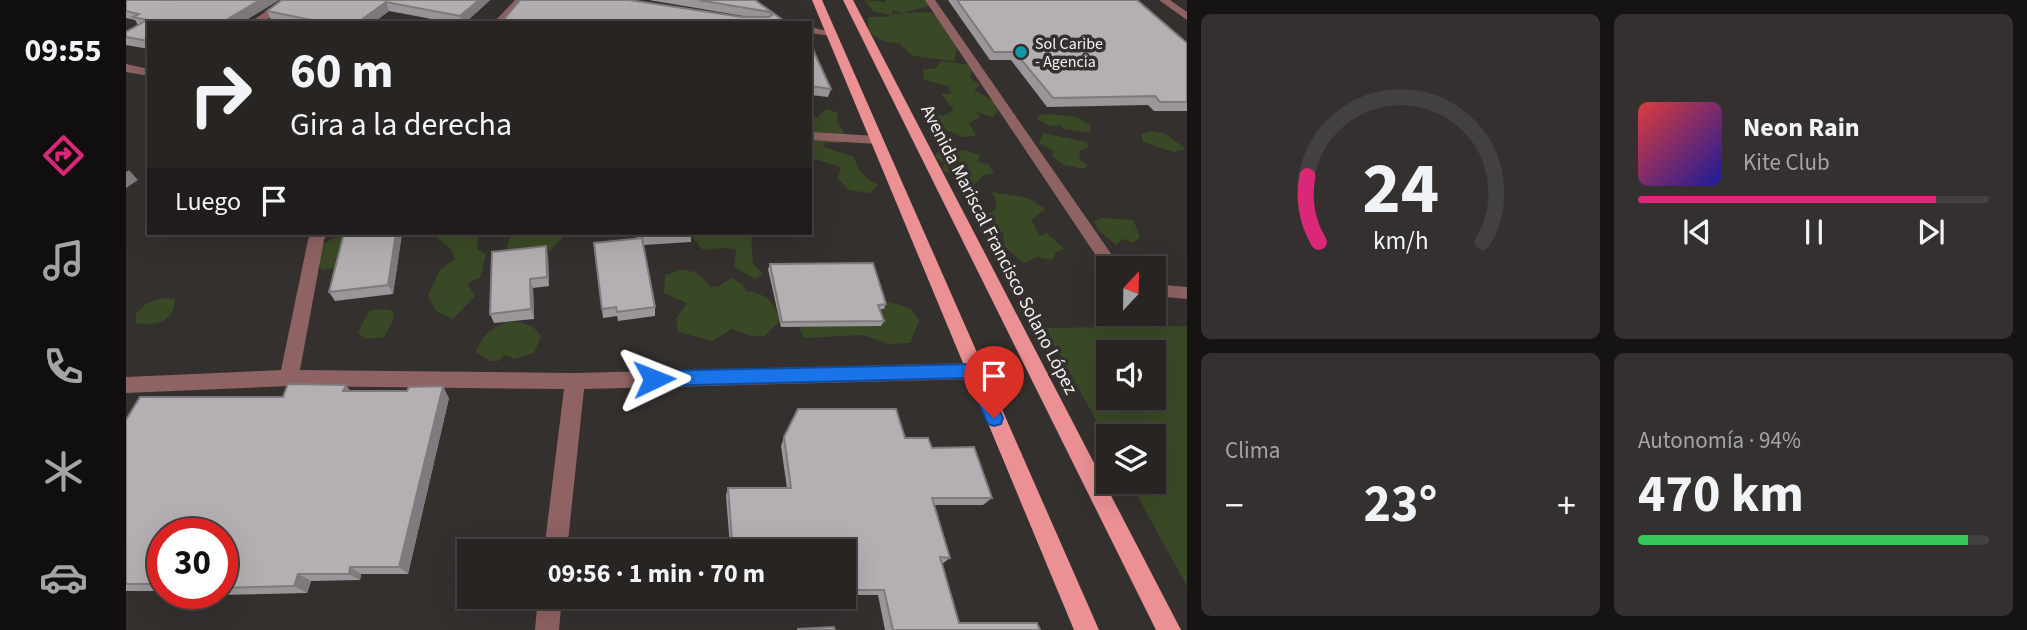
<!DOCTYPE html>
<html lang="es">
<head>
<meta charset="utf-8">
<style>
  body { margin:0; font-family:"Source Sans 3",sans-serif; background:#33302f; color:#f1f3f6; height:100vh; display:flex; flex-direction:column; font-size:26px; white-space:nowrap }
  * { box-sizing:border-box; margin:0 }
  p { font-size:23px; color:#a4a4a5 }
  .icon { flex:none; width:38px; height:38px; fill:none; stroke:currentColor; stroke-width:2; stroke-linecap:round; stroke-linejoin:round }
  .map { position:relative; flex:1; overflow:hidden }
  .details { display:flex; flex-direction:column; gap:14px; padding:14px; background:#151413; width:840px }
  .details>* { flex:none }
  .top-card { position:absolute; left:21px; top:21px; width:665px; height:214px; border-radius:0px; box-shadow:0 7px 28px #0002,0 0 0 2px #434140; background:#272422; color:#f1f3f6; overflow:hidden }
  .needle { width:46px; rotate:22deg }
  .tools { position:absolute; left:970px; top:256px; display:grid; gap:14px }
  .tools a { display:grid; place-items:center; width:70px; height:70px; border-radius:0px; background:#272422; box-shadow:0 7px 28px #0002,0 0 0 2px #434140; font-size:35px }
  .speed { position:absolute; left:21px; top:518px; display:flex; gap:14px; font-size:35px; font-weight:700; text-align:center }
  .speed>* { display:grid; place-content:center; width:91px; height:91px; border-radius:50%; background:#272422; box-shadow:0 7px 28px #0002,0 0 0 2px #434140; line-height:1 }
  .speed .limit { border:10px solid #d22; background:#fff; color:#111 }
  .pin { position:absolute; display:grid; place-items:center; width:60px; height:60px; color:#fff; margin:-72px -30px; border-radius:50% 50% 50% 0; rotate:-45deg; box-shadow:0 0 7px #0007 }
  .pin .icon { rotate:45deg }
  .me { position:absolute; width:77px; margin:-38px; rotate:88deg; stroke-linejoin:round; filter:drop-shadow(0 0 5px #0008) }
  .turn { display:flex; align-items:center; gap:24px; height:147px; padding:0 28px; font-size:32px }
  .turn .icon { width:91px; height:91px; stroke-width:2.5 }
  .turn b { display:block; font-size:49px; line-height:60px }
  .then { display:flex; align-items:center; height:66px; padding:0 28px; background:#0003; gap:14px; font-size:26px }
  .big { font-size:52px; font-weight:700; line-height:1.1 }
  .details .card { flex:1; display:flex; flex-direction:column; justify-content:center; gap:10px; min-width:0; padding:0 24px; border-radius:10px; background:#33302f }
  .details .dial { align-items:center; gap:0 }
  .dial svg { height:182px; overflow:visible; fill:none; stroke:#434140; stroke-width:7; stroke-linecap:round; text-anchor:middle }
  .dial text { fill:#f1f3f6; stroke:none }
  .song { display:flex; align-items:center; gap:21px }
  .cover { width:84px; height:84px; border-radius:10px; background:linear-gradient(135deg,hsl(0 70% 55%),hsl(240 70% 35%)) }
  .played { height:7px; border-radius:4px; background:linear-gradient(90deg,#db2777 85%,#434140 85%) }
  .keys { display:flex; justify-content:space-around; direction:ltr }
  .heat { display:flex; justify-content:space-between; align-items:center; font-size:38px; direction:ltr }
  .charge { height:10px; border-radius:5px; background:linear-gradient(90deg,#34c759 94%,#434140 0) }
  .details .tiles { flex:1; display:grid; gap:14px; grid-template-columns:repeat(2,1fr) }
  .trip { position:absolute; left:331px; top:539px; width:399px; height:70px; border-radius:0px; background:#272422; box-shadow:0 7px 28px #0002,0 0 0 2px #434140; font-weight:700; line-height:70px; text-align:center }
  main { display:flex; flex:1; min-height:0 }
  .dock { display:flex; flex-direction:column; width:126px; justify-content:space-around; align-items:center; background:#100e0e; color:#a4a4a5 }
  .dock .icon { width:49px; height:49px }
  .dock .on { color:#db2777 }
  .dock b { font-size:32px; color:#f1f3f6 }
  .map>svg:first-child { display:block }
</style>
</head>
<body>
<main>
<nav class="dock">
<b>09:55</b>
<svg class="icon on" aria-label="directions" viewBox="0 0 24 24"><path d="M12 3l9 9-9 9-9-9zM9 14v-3h6M13 9l2 2-2 2"/></svg>
<svg class="icon" aria-label="music" viewBox="0 0 24 24"><path d="M9 18V5l10-2v13"/><circle cx="6" cy="18" r="3"/><circle cx="16" cy="16" r="3"/></svg>
<svg class="icon" aria-label="phone" viewBox="0 0 24 24"><path d="M5 4h4l2 5-3 2q2 4 5 5l2-3 5 2v4C11 20 4 13 5 4z"/></svg>
<svg class="icon" aria-label="climate" viewBox="0 0 24 24"><path d="M12 3v18M4 7l16 10M4 17L20 7"/></svg>
<svg class="icon" aria-label="car" viewBox="0 0 24 24"><path d="M5 17H2v-5l4-1 3-4h7l3 4 3 1v5h-3M9 17h6M6 11h13"/><circle cx="7" cy="17" r="2"/><circle cx="17" cy="17" r="2"/></svg>
</nav>
<div class="map">
<svg width="1061" height="630" viewBox="0 0 1061 630">
  <rect width="100%" height="100%" fill="#34302e"/>
  <g fill="#3a4925" fill-rule="evenodd">
    <path d="M 738,0 L 760,2 L 760,0 L 801,0 L 804,6 L 776,13 L 767,10 L 765,14 L 804,12 L 818,21 L 817,26 L 831,48 L 828,61 L 787,56 L 773,43 C 761,43 753,40 743,32 L 742,17 L 762,17 L 764,15 L 747,11 Z"/>
    <path d="M 816,61 L 843,65 L 846,71 L 843,77 L 854,85 L 848,90 L 866,100 L 872,111 L 867,117 L 850,112 L 854,117 L 843,123 L 850,136 L 835,137 C 826,130 815,131 805,127 L 808,121 L 804,112 L 817,116 L 828,110 L 815,94 L 825,94 L 822,86 L 798,80 L 797,69 L 808,69 Z"/>
    <path d="M 700,109 L 712,113 L 711,122 L 722,138 L 717,143 L 699,143 L 698,147 L 728,157 C 732,172 739,178 752,185 L 743,193 L 723,190 L 711,178 L 715,171 L 713,166 L 684,158 L 684,116 L 691,117 Z"/>
    <path d="M 922,114 L 951,117 L 964,125 L 965,133 L 937,129 L 934,125 L 924,126 L 911,119 L 914,115 Z"/>
    <path d="M 1026,131 L 1038,133 L 1060,149 L 1048,152 L 1017,142 L 1015,134 Z"/>
    <path d="M 917,133 L 961,142 L 963,147 L 953,151 L 954,160 L 962,165 L 957,169 L 938,165 L 926,156 L 927,151 L 913,143 Z"/>
    <path d="M 827,150 L 838,150 L 854,155 L 851,161 L 863,165 L 868,174 L 857,175 L 850,184 L 817,171 L 818,163 L 809,158 L 811,152 L 820,155 Z"/>
    <path d="M 866,192 L 902,198 L 919,209 L 905,220 L 914,236 L 920,233 L 939,249 L 931,251 L 926,260 L 911,257 L 898,263 L 879,247 L 877,232 L 868,231 L 859,214 L 868,211 L 871,203 Z"/>
    <path d="M 976,218 L 1007,220 L 1014,237 L 1007,243 L 997,239 L 990,245 L 972,230 L 968,221 Z"/>
    <path d="M 216,233 L 248,233 L 214,260 L 209,268 L 196,270 L 191,260 L 196,245 Z"/>
    <path d="M 305,233 L 359,233 L 352,236 L 351,249 L 360,254 L 354,278 L 341,283 L 349,296 L 327,319 L 310,311 L 302,296 L 314,270 L 329,259 L 325,249 Z"/>
    <path d="M 379,233 L 441,233 L 422,253 L 380,251 L 384,235 Z"/>
    <path d="M 567,233 L 625,233 L 627,264 L 637,274 L 629,279 L 608,267 L 610,250 L 596,248 L 577,250 L 566,237 Z"/>
    <path d="M 556,270 C 569,271 577,275 584,287 L 593,286 L 605,278 L 616,284 L 620,291 C 641,293 648,303 654,321 L 638,336 L 625,336 L 606,329 L 586,341 L 552,332 L 550,319 L 561,303 L 538,293 L 539,275 Z"/>
    <path d="M 36,298 L 49,299 C 48,323 29,326 10,323 L 10,314 L 21,303 Z"/>
    <path d="M 763,302 L 784,308 L 793,321 L 784,343 L 764,344 L 737,335 L 678,338 L 673,327 L 755,326 L 750,309 L 758,309 Z"/>
    <path d="M 257,309 L 268,311 L 267,320 L 258,337 L 239,339 L 232,332 L 243,311 Z"/>
    <path d="M 388,321 L 406,326 L 415,336 L 408,353 L 388,359 L 379,355 L 372,361 L 364,361 L 350,352 C 359,332 366,325 388,321 Z"/>
    <path d="M 1061,326 L 1061,586 L 1003,481 L 1027,481 L 1027,436 L 982,436 L 982,442 L 919,328 ZM 982,352 L 1027,352 L 1027,397 L 982,397 Z"/>
  </g>
  <g fill="none" stroke-linecap="round" stroke-linejoin="round">
    <g fill="#8f6263" fill-rule="evenodd">
      <path d="M 157,0 L 169,0 L 136,23 L 123,23 Z"/>
      <path d="M 389,0 L 400,0 L 378,23 L 367,23 Z"/>
      <path d="M 799,0 L 809,0 L 995,268 L 982,268 L 981,272 Z"/>
      <path d="M 1033,0 L 1044,0 L 1061,12 L 1061,20 Z"/>
      <path d="M 684,27 L 710,33 L 705,36 L 684,33 Z"/>
      <path d="M 0,64 L 23,69 L 23,76 L 0,72 Z"/>
      <path d="M 684,132 L 751,136 L 758,140 L 751,144 L 684,140 Z"/>
      <path d="M 186,233 L 202,233 L 198,240 L 174,370 L 449,373 L 848,363 L 855,365 L 857,371 L 855,377 L 848,379 L 458,389 L 441,551 L 418,551 L 438,389 L 163,386 L 0,393 L 0,377 L 155,370 L 182,240 Z"/>
      <path d="M 1027,284 L 1061,287 L 1061,299 L 1027,296 Z"/>
      <path d="M 412,597 L 436,597 L 433,630 L 409,630 Z"/>
    </g>
    <g fill="#eb9194" fill-rule="evenodd">
      <path d="M 686,0 L 696,0 L 973,630 L 948,630 Z"/>
      <path d="M 717,0 L 727,0 L 1055,630 L 1030,630 Z"/>
    </g>
  </g>
  <g fill="#9b9699">
    <path d="M 0,0 L 153,0 L 115,23 L 23,23 L 23,49 L 0,45 L 0,32 L 12,25 L 9,20 L 0,18 Z"/>
    <path d="M 156,0 L 364,0 L 339,23 L 327,23 L 263,11 L 247,23 L 159,23 L 145,20 L 141,11 Z"/>
    <path d="M 523,0 L 629,0 L 661,23 L 616,17 L 623,17 Z"/>
    <path d="M 822,0 L 1011,0 L 1061,43 L 1061,111 L 1028,111 L 1022,105 L 921,107 L 885,60 L 864,60 Z"/>
    <path d="M 684,43 L 705,89 L 702,97 L 684,95 Z"/>
    <path d="M 276,233 L 267,294 L 209,301 L 203,292 Z"/>
    <path d="M 510,233 L 565,233 L 565,242 L 517,245 L 529,307 L 529,316 L 492,321 L 491,316 L 477,318 L 468,243 L 511,238 Z"/>
    <path d="M 422,256 L 423,286 L 407,288 L 408,319 L 368,323 L 364,314 Z"/>
    <path d="M 644,264 L 760,304 L 758,309 L 754,309 L 758,321 L 755,326 L 655,327 L 642,269 Z"/>
    <path d="M 225,391 L 323,398 L 282,574 L 235,574 L 234,580 L 185,581 L 181,593 L 91,595 L 86,593 L 96,593 L 96,534 L 37,534 L 37,591 L 0,591 L 0,420 L 157,397 Z"/>
    <path d="M 658,437 L 779,438 L 806,448 L 866,498 L 857,505 L 808,505 L 824,558 L 816,564 L 833,623 L 914,630 L 759,630 L 752,595 L 718,595 L 718,551 L 696,551 L 695,546 L 604,547 L 600,495 L 602,488 L 661,488 L 655,446 Z"/>
  </g>
  <g fill="#7e7a7d">
    <path d="M 134,0 L 153,0 L 115,23 L 95,23 Z"/>
    <path d="M 353,0 L 364,0 L 339,23 L 336,23 L 334,16 Z"/>
    <path d="M 260,2 L 263,11 L 247,23 L 231,23 Z"/>
    <path d="M 3,170 L 12,180 L 0,188 L 0,172 Z"/>
    <path d="M 270,233 L 276,233 L 267,294 L 262,285 Z"/>
    <path d="M 420,246 L 422,256 L 423,286 L 421,277 Z"/>
    <path d="M 404,279 L 407,288 L 408,319 L 405,309 Z"/>
    <path d="M 220,385 L 229,396 L 217,391 Z"/>
    <path d="M 317,386 L 323,398 L 282,574 L 273,567 Z"/>
    <path d="M 224,567 L 235,574 L 234,580 L 223,574 Z"/>
    <path d="M 172,574 L 185,581 L 181,593 L 168,586 Z"/>
  </g>
  <g fill="#b4afb2" stroke="#7e7a7d" stroke-width="2">
    <path d="M 0,0 L 134,0 L 95,23 L 23,23 L 23,41 L 0,37 L 0,32 L 21,20 L 7,17 L 13,14 L 0,11 Z"/>
    <path d="M 156,0 L 353,0 L 334,16 L 260,2 L 231,23 L 200,23 L 141,11 Z"/>
    <path d="M 394,0 L 503,0 L 616,17 L 643,17 L 646,15 L 644,12 L 572,0 L 629,0 L 661,23 L 375,23 Z"/>
    <path d="M 831,0 L 1011,0 L 1061,43 L 1061,102 L 1034,102 L 1029,96 L 927,98 L 889,52 L 868,52 Z"/>
    <path d="M 684,43 L 705,89 L 684,86 Z"/>
    <path d="M 218,233 L 270,233 L 262,285 L 203,292 Z"/>
    <path d="M 511,233 L 563,233 L 511,236 Z"/>
    <path d="M 516,238 L 529,307 L 491,312 L 490,307 L 476,309 L 468,243 Z"/>
    <path d="M 420,246 L 421,277 L 404,279 L 405,309 L 364,314 L 366,252 Z"/>
    <path d="M 747,263 L 760,304 L 752,305 L 758,321 L 656,322 L 644,264 Z"/>
    <path d="M 162,384 L 220,385 L 217,391 L 281,391 L 283,387 L 317,386 L 273,567 L 224,567 L 223,574 L 172,574 L 168,586 L 96,588 L 96,534 L 37,534 L 37,584 L 0,584 L 0,420 L 14,397 L 157,397 Z"/>
    <path d="M 672,409 L 770,409 L 779,438 L 802,438 L 806,448 L 848,447 L 866,498 L 806,498 L 824,558 L 814,557 L 833,623 L 911,623 L 914,630 L 767,630 L 758,590 L 718,590 L 718,551 L 702,551 L 700,540 L 606,540 L 602,488 L 665,488 L 658,437 Z"/>
    <path d="M 708,627 L 709,630 L 671,629 Z"/>
  </g>
  <path fill="#1a73e8" stroke="#114b97" stroke-width="2" d="M 848,364 L 854,366 L 856,371 L 877,418 L 875,424 L 868,426 L 862,424 L 842,378 L 528,386 L 522,384 L 520,379 L 522,374 L 528,371 Z"/>
  <circle fill="#0f9aa8" stroke="#34302e" stroke-width="2.5" cx="895" cy="52" r="7"/>
  <g text-anchor="middle" stroke-width="7" stroke-linejoin="round" paint-order="stroke">
    <g font-size="16" fill="#f5f2f1" stroke="#34302e" text-anchor="start">
      <text x="909" y="49">Sol Caribe<tspan x="909" dy="18">- Agencia</tspan></text>
    </g>
    <g font-size="19" fill="#f5f2f1" stroke="#34302e">
      <text transform="translate(874 249) rotate(63)" y="7">Avenida Mariscal Francisco Solano López</text>
    </g>
  </g>
</svg>
<div class="tools">
<a><svg class="needle" viewBox="-14 -14 28 28"><path d="M0-13l5 13h-10z" fill="#e53935"/><path d="M0 13l5-13h-10z" fill="#a4a4a5"/></svg></a>
<a><svg class="icon" aria-label="sound" viewBox="0 0 24 24"><path d="M4 9h4l5-4v14l-5-4H4zM17 9q2 3 0 6"/></svg></a>
<a><svg class="icon" aria-label="layers" viewBox="0 0 24 24"><path d="M12 4l9 5-9 5-9-5zM3 14l9 5 9-5"/></svg></a>
</div>
<div class="speed"><div class="limit">30</div></div>
<div class="pin" style="left:868px;top:418px;background:#d93025"><svg class="icon" aria-label="arrive" viewBox="0 0 24 24"><path d="M6 21V4h12l-3 4 3 4H6"/></svg></div>
<svg class="me" style="left:528px;top:379px" viewBox="-20 -20 40 40"><path d="M0-17L14 15 0 8-14 15z" fill="#1a73e8" stroke="#fff" stroke-width="4"/></svg>
<div class="trip">09:56 · 1 min · 70 m</div>
<div class="top-card">
<div class="turn"><svg class="icon" aria-label="right" viewBox="0 0 24 24"><path d="M7 20v-9h11M14 6l5 5-5 5"/></svg><div><b>60 m</b>Gira a la derecha</div></div>
<div class="then">Luego<svg class="icon" aria-label="arrive" viewBox="0 0 24 24"><path d="M6 21V4h12l-3 4 3 4H6"/></svg></div>
</div>
</div>
<section class="details">
<div class="tiles">
<div class="card dial"><svg viewBox="0 0 100 80">
<path d="M14 69A42 42 0 1 1 86 69"/>
<path d="M14 69A42 42 0 0 1 9 40" stroke="#db2777"/>
<text x="50" y="56" font-size="32" font-weight="700">24</text>
<text x="50" y="72" font-size="11">km/h</text>
</svg></div>
<div class="card">
<div class="song"><i class="cover"></i><div><b>Neon Rain</b><p>Kite Club</p></div></div>
<div class="played"></div>
<div class="keys"><svg class="icon" aria-label="previous" viewBox="0 0 24 24"><path d="M18 5L8 12l10 7zM5 5v14"/></svg><svg class="icon" aria-label="pause" viewBox="0 0 24 24"><path d="M8 5v14M16 5v14"/></svg><svg class="icon" aria-label="next" viewBox="0 0 24 24"><path d="M6 5l10 7-10 7zM19 5v14"/></svg></div>
</div>
<div class="card"><p>Clima</p>
<div class="heat"><a>−</a><b class="big">23°</b><a>+</a></div>
</div>
<div class="card"><p>Autonomía · 94%</p><b class="big">470 km</b><div class="charge"></div></div>
</div>
</section>
</main>
</body>
</html>
